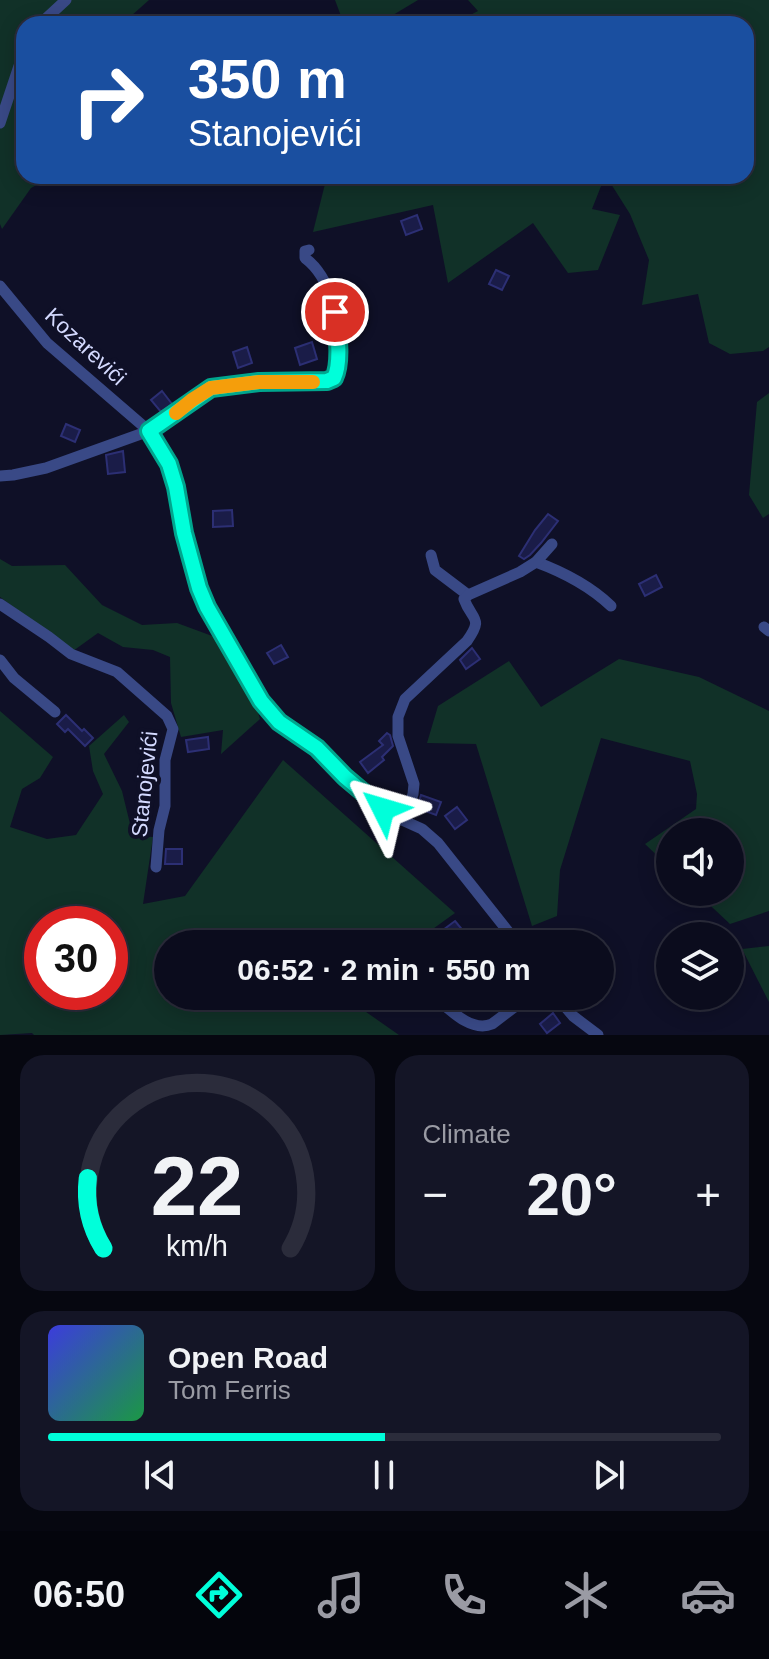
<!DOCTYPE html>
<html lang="en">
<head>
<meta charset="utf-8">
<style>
  body { margin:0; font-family:Arial,sans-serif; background:#141526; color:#f1f3f6; height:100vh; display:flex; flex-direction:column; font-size:30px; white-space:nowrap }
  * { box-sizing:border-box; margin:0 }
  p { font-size:26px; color:#9a9ba4 }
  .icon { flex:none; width:44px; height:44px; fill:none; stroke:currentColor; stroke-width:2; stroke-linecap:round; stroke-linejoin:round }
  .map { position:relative; height:1035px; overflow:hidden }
  .side { display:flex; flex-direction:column; gap:20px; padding:20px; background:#060710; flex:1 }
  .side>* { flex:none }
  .banner { position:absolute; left:16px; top:16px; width:738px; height:168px; border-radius:24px; box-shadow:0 4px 20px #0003,0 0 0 2px #2b2c3b; background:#1a4fa0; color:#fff; overflow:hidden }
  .fabs { position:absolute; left:656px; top:818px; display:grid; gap:16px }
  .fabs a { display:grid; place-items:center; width:88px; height:88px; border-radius:50%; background:#0b0c1d; box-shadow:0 4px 20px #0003,0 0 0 2px #2b2c3b; font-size:40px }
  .speed { position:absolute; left:24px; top:906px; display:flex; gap:16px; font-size:40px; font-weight:700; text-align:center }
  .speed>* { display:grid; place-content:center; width:104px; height:104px; border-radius:50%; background:#0b0c1d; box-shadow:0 4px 20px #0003,0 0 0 2px #2b2c3b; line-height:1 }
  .speed .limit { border:12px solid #d22; background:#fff; color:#111 }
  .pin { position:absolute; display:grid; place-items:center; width:68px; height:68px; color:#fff; margin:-34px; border:4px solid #fff; border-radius:50%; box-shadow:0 2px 8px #0007 }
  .me { position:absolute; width:88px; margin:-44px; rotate:310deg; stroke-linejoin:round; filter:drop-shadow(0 0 6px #0008) }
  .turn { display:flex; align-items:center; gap:28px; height:168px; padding:0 40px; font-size:36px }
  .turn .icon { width:104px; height:104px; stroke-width:2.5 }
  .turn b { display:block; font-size:56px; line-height:68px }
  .big { font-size:60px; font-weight:700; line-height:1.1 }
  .side .tile { flex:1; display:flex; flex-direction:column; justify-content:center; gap:12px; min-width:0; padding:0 28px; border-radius:24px; background:#141526 }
  .side .dial { align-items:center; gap:0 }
  .dial svg { height:208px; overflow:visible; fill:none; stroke:#2b2c3b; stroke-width:7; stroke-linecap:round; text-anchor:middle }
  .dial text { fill:#f1f3f6; stroke:none }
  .song { display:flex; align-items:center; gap:24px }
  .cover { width:96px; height:96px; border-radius:12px; background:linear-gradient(135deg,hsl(240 70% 55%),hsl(140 70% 35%)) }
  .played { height:8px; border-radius:4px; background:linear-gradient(90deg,#00ffda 50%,#2b2c3b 50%) }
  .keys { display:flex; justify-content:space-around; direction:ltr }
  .heat { display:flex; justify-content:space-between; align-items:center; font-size:44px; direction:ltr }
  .side .tiles { flex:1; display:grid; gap:20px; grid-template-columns:1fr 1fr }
  .tile:last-child { grid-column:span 2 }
  .trip { position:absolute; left:154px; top:930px; width:460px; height:80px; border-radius:40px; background:#0b0c1d; box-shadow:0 4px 20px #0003,0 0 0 2px #2b2c3b; font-weight:700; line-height:80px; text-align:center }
  .dock { display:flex; height:128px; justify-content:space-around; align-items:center; background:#04050c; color:#9a9ba4 }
  .dock .icon { width:56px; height:56px }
  .dock .active { color:#00ffda }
  .dock b { font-size:36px; color:#f1f3f6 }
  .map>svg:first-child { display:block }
</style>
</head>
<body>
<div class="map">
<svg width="769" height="1035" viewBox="0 0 769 1035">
  <rect width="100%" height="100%" fill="#0f1027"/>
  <g fill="#113128" fill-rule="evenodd">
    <path d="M 0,0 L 149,0 L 122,24 L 24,24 L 24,176 L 53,176 L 31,188 L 2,229 L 0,224 Z"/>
    <path d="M 335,0 L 418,0 L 378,24 L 344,24 Z"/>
    <path d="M 468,0 L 769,0 L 769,347 L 763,351 L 730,354 L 709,343 L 698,294 L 642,305 L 649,260 L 630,214 L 606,176 L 746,176 L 746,24 L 453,24 L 478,11 Z"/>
    <path d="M 327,176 L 605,176 L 592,209 L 620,215 L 598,270 L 568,273 L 533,223 L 448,283 L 433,205 L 313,232 Z"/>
    <path d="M 769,393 L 769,514 L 763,518 L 749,495 L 757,402 Z"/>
    <path d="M 0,559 L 12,566 L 65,565 L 102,605 L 142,625 L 177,623 L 223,640 L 250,686 L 260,719 L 221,754 L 223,730 L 181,737 L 171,703 L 170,657 L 153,650 L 123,647 L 98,633 L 73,651 L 0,597 Z"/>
    <path d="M 619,659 L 699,677 L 769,711 L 769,911 L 730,924 L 696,892 L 730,892 L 730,832 L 670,832 L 670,868 L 645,844 L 696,809 L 697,794 L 690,761 L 601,738 L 560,870 L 557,916 L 532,926 L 476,744 L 427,743 L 438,706 L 509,661 L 541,707 Z"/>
    <path d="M 0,711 L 53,757 L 40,778 L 22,789 L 10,827 L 47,839 L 76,835 L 103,794 L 93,771 L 89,746 L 124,715 L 129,722 L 104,754 L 122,791 L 133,836 L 153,837 L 143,904 L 185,896 L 283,760 L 455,913 L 412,944 L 168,944 L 168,996 L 358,996 L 359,1007 L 399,1035 L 34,1035 L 32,1033 L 0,1035 ZM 42,924 L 110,924 L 110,992 L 42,992 Z"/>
    <path d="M 769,946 L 769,1002 L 742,949 Z"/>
  </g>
  <g fill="#1a1c48" stroke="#2c2f74" stroke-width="2">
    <path d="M 417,215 L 422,229 L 406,235 L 401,221 Z"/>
    <path d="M 496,270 L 509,276 L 502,290 L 489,284 Z"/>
    <path d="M 312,342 L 317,359 L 300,365 L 295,348 Z"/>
    <path d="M 247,347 L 252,363 L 238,368 L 233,352 Z"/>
    <path d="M 162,391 L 172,404 L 161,412 L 151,400 Z"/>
    <path d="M 66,424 L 80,430 L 75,442 L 61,436 Z"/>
    <path d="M 123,451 L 125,472 L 108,474 L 106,455 Z"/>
    <path d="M 232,510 L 233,526 L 213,527 L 213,511 Z"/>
    <path d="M 548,514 L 558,521 L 541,543 L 530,555 L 524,559 L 519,556 L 535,530 Z"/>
    <path d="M 656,575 L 662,587 L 645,596 L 639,584 Z"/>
    <path d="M 281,645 L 288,657 L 274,664 L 267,653 Z"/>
    <path d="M 472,648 L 480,659 L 466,669 L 460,660 Z"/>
    <path d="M 66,715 L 82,731 L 84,729 L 93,738 L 85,746 L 68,729 L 65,732 L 57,724 Z"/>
    <path d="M 387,733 L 390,735 L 393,746 L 382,757 L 384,760 L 368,773 L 360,762 L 383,745 L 379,741 Z"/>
    <path d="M 208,737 L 209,749 L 188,752 L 186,740 Z"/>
    <path d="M 421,795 L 441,802 L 436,815 L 417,808 Z"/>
    <path d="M 457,807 L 467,820 L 455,829 L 445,816 Z"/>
    <path d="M 166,849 L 182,849 L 182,864 L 165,864 Z"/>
    <path d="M 455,921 L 465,933 L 453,943 L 443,930 Z"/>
    <path d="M 553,1013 L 560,1023 L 547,1033 L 540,1024 Z"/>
  </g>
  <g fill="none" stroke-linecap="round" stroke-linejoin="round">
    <g stroke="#394986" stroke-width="11">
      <path d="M 40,24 L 66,0"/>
      <path d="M 0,123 L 24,51"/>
      <path d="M 0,286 L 47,343 L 149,431 L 169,464 L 176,487 L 184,533 L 199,588 L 207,607 L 225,640 L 268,712 L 279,722 L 317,748 L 345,777 L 383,809 L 391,815 L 422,829 L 438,843 L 518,944"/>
      <path d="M 0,476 L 13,475 L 46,468 L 149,431 L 211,388 L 259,382 L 327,381 L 334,378 C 338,369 338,362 338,352 C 337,319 333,279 305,258 L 305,251 L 309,250"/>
      <path d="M 431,555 L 435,570 L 468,595"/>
      <path d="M 536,562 C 563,572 590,586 611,606"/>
      <path d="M 0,604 L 49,637 L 71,654 L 117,672 L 167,716 L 173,729 L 165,760 L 165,806 L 159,830 L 156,867"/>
      <path d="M 764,627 L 769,631"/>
      <path d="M 0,660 L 14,678 L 55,712"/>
      <path d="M 404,820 L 413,794 L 414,784 L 398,736 L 398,717 L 405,699 L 467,641 C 484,617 472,621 464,599 L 468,595 L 520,572 L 536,562 L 552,544"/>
      <path d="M 434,996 C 449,1009 471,1033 492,1024 L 529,996"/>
      <path d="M 556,996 L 573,1016 L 598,1035"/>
    </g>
  </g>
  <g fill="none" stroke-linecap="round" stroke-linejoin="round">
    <defs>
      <path id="route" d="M 335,312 C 337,330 342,362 334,378 L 327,381 L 259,382 L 211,388 L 149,431 L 169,464 L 176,487 L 184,533 L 199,588 L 207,607 L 261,701 L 279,722 L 317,748 L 345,777 L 383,809"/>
    </defs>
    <use href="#route" stroke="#00a68e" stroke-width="20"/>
    <use href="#route" stroke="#00ffda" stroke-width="14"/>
    <path stroke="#f59e0b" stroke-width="14" d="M 176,413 L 192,400 L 211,388 L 259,382 L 313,382"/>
  </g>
  <g text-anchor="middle" stroke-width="8" stroke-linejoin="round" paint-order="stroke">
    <g font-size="22" fill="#d4daff" stroke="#0f1027">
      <text transform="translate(86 346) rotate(43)" y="8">Kozarevići</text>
      <text transform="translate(144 784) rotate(-84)" y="8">Stanojevići</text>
    </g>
  </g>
</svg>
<div class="fabs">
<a><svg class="icon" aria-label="sound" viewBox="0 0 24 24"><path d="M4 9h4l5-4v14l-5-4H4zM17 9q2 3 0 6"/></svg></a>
<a><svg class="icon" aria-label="layers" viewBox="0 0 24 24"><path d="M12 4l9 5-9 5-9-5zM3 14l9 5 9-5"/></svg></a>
</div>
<div class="speed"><div class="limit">30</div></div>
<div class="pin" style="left:335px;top:312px;background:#d93025"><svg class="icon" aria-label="arrive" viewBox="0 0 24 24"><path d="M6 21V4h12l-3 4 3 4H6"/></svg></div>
<svg class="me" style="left:383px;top:809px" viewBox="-20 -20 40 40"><path d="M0-17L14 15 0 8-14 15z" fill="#00ffda" stroke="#fff" stroke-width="4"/></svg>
<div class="trip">06:52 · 2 min · 550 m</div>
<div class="banner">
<div class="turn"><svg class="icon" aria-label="right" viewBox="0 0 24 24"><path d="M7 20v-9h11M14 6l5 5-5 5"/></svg><div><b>350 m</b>Stanojevići</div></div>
</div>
</div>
<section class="side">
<div class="tiles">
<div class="tile dial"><svg viewBox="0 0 100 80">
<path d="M14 69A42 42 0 1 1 86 69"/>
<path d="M14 69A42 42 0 0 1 8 42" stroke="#00ffda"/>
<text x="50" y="56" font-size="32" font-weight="700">22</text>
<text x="50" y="72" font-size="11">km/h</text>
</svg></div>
<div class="tile"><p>Climate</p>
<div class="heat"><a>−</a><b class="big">20°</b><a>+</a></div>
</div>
<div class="tile">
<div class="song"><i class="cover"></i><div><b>Open Road</b><p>Tom Ferris</p></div></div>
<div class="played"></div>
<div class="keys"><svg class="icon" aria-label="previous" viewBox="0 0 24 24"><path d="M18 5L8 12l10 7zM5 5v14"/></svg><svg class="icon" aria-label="pause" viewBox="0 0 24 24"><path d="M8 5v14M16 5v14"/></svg><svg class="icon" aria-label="next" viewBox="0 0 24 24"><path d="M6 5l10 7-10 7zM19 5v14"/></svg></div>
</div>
</div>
</section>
<nav class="dock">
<b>06:50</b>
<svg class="icon active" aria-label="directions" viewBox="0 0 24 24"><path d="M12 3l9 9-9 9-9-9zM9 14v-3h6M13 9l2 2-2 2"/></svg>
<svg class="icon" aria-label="music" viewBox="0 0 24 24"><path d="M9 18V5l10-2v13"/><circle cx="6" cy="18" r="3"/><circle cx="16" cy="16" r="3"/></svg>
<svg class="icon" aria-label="phone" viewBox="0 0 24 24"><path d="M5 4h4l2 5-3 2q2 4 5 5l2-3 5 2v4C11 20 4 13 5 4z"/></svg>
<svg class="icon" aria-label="climate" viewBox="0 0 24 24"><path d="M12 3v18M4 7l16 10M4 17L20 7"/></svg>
<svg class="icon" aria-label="car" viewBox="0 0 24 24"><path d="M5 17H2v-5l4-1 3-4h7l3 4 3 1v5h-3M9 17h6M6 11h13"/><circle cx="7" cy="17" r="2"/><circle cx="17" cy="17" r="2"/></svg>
</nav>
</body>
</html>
